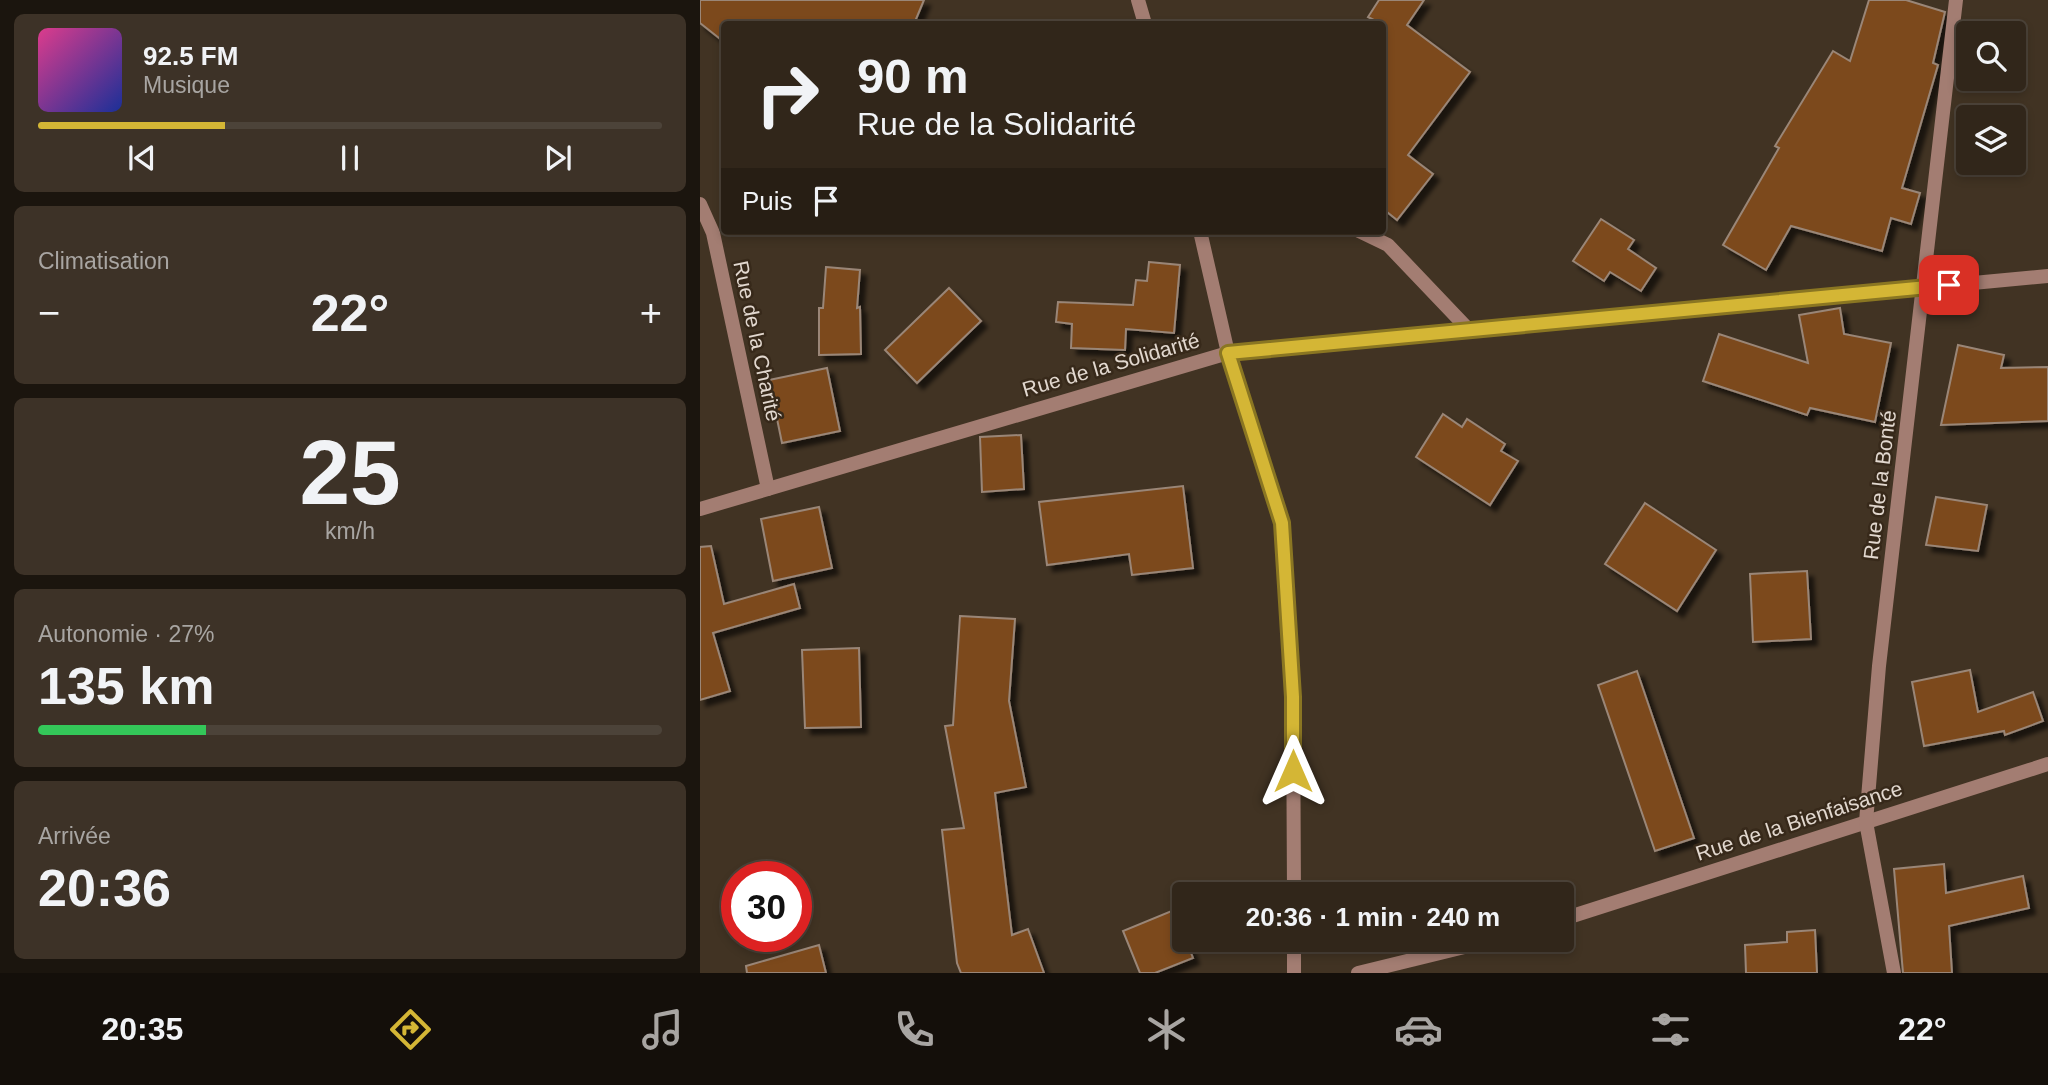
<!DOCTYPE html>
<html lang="fr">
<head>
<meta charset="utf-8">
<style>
  body { margin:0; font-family:Arial,sans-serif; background:#3d3227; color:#f1f3f6; height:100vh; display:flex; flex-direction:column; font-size:26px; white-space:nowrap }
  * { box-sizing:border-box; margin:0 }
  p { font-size:23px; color:#a8a5a2 }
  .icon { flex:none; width:38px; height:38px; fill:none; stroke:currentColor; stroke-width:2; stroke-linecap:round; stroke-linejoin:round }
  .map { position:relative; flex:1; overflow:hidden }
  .drawer { display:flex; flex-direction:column; gap:14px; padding:14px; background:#1b150e; width:700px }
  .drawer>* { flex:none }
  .top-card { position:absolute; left:21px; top:21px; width:665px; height:214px; border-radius:7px; box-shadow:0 4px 10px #0003,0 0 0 2px #4c4339; background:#31261a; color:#f1f3f6; overflow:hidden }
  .controls { position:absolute; left:1256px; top:21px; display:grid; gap:14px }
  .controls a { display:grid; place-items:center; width:70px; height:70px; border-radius:7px; background:#31261a; box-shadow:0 4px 10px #0003,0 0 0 2px #4c4339; font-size:35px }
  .speed { position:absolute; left:21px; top:861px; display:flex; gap:14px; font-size:35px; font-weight:700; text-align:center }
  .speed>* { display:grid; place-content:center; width:91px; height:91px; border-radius:50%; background:#31261a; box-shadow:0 4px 10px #0003,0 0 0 2px #4c4339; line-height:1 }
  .speed .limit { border:10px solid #d22; background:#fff; color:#111 }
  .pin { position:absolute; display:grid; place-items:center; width:60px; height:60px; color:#fff; margin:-30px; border-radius:14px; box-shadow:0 4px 10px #0006 }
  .me { position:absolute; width:77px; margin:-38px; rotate:0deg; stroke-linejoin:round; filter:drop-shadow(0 0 5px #0008) }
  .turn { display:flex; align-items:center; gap:24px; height:147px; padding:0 21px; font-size:32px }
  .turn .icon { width:91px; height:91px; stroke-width:2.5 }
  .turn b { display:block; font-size:49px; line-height:60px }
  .then { display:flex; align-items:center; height:66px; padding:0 21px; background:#0003; gap:14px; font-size:26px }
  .big { font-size:52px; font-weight:600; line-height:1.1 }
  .drawer .tile { flex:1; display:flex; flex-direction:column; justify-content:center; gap:10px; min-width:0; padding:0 24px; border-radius:10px; background:#3d3227 }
  .drawer .dial { align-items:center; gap:0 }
  .dial b { font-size:91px; line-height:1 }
  .song { display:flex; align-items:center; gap:21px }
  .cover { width:84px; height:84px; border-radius:10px; background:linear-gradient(135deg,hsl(330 70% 55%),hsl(230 70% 35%)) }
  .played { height:7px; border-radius:4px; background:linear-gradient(90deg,#d4b635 30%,#4c4339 30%) }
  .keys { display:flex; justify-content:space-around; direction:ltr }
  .heat { display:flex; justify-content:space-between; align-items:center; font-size:38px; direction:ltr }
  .charge { height:10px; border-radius:5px; background:linear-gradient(90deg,#34c759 27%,#4c4339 0) }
  .trip { position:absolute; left:472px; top:882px; width:402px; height:70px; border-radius:7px; background:#31261a; box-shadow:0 4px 10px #0003,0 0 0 2px #4c4339; font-weight:600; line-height:70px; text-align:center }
  .tab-bar { display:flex; height:112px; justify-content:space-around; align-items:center; background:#140f0a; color:#a8a5a2 }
  .tab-bar .icon { width:49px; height:49px }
  .tab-bar .current { color:#d4b635 }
  .tab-bar b { font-size:32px; color:#f1f3f6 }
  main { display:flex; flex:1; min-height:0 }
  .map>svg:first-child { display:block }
</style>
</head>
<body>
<main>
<section class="drawer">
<div class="tile">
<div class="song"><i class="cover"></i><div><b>92.5 FM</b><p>Musique</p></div></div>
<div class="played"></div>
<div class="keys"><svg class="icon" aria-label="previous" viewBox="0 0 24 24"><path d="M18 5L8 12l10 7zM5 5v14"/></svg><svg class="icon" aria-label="pause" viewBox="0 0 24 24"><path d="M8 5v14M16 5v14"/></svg><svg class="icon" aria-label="next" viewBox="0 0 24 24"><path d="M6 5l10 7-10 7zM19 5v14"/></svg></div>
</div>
<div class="tile"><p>Climatisation</p>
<div class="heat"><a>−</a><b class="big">22°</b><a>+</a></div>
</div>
<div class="tile dial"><b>25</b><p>km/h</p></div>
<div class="tile"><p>Autonomie · 27%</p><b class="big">135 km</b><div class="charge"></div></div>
<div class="tile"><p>Arrivée</p><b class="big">20:36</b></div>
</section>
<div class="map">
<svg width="1348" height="973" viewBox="0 0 1348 973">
  <defs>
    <filter id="shadow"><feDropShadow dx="6" dy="6" stdDeviation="2" flood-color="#0009"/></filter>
  </defs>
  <rect width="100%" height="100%" fill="#413323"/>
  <g fill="#7b491d" stroke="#9a8677" stroke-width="2" filter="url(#shadow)">
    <path d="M 0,0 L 224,0 L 214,24 L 24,24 L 24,42 L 0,23 Z"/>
    <path d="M 679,0 L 724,0 L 707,25 L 770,72 L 708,155 L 733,174 L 697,220 L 682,208 L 682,24 L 668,17 Z"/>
    <path d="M 1169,0 L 1206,0 L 1245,12 L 1233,63 L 1238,65 L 1202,188 L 1220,193 L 1211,224 L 1191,218 L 1182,251 L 1091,226 L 1066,270 L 1023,245 L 1079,148 L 1075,146 L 1133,51 L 1150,61 Z"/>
    <path d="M 901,219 L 934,240 L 928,249 L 956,268 L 941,291 L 910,272 L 904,281 L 873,261 Z"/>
    <path d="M 449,262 L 480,265 L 474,333 L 426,329 L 425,350 L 371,348 L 372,324 L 356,322 L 358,302 L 433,305 L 436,280 L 447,281 Z"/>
    <path d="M 126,267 L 160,270 L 157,308 L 160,307 L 161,354 L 119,355 L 119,308 L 123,308 Z"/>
    <path d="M 249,288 L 281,321 L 217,383 L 185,350 Z"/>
    <path d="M 1140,308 L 1144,334 L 1191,343 L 1175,422 L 1110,408 L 1107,415 L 1003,381 L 1019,334 L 1108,363 L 1099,315 Z"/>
    <path d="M 1258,345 L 1304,355 L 1301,368 L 1348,367 L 1348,421 L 1241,425 Z"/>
    <path d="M 127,368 L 140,431 L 82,443 L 69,380 Z"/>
    <path d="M 743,414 L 762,427 L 767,419 L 805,444 L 801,451 L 818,461 L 790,505 L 716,457 Z"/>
    <path d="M 321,435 L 324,489 L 282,492 L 280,437 Z"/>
    <path d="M 483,486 L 493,568 L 432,575 L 429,554 L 347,565 L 339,502 Z"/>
    <path d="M 1236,497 L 1287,505 L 1278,551 L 1226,545 Z"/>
    <path d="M 945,503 L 1016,550 L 977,611 L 905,564 Z"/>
    <path d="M 119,507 L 132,568 L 73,581 L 61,519 Z"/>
    <path d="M 11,546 L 24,604 L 94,584 L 100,608 L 13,633 L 30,691 L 0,700 L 0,547 Z"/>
    <path d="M 1107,571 L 1111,639 L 1053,642 L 1050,574 Z"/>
    <path d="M 260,616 L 315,619 L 309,701 L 326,787 L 295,793 L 312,935 L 328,929 L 344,973 L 261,973 L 257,963 L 242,830 L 264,828 L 245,726 L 253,725 Z"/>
    <path d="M 159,648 L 161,727 L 105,728 L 102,650 Z"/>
    <path d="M 1270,670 L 1278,712 L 1333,692 L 1343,721 L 1305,735 L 1304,731 L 1224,746 L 1212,682 Z"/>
    <path d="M 937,671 L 994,838 L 955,851 L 898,685 Z"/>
    <path d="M 1244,864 L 1246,893 L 1323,876 L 1329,908 L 1249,926 L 1252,973 L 1203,973 L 1194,869 Z"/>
    <path d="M 474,910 L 493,958 L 455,973 L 440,973 L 423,931 Z"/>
    <path d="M 1115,930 L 1117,973 L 1046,973 L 1045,945 L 1087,942 L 1087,932 Z"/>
    <path d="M 119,945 L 126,973 L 47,973 L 46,966 Z"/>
  </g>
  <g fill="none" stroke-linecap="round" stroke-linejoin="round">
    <g stroke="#a37d72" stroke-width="14">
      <path d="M 438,0 L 445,24"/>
      <path d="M 0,204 L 13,233 L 68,489"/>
      <path d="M 500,231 L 528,353 L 582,523 L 593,697 L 594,894"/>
      <path d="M 659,231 L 688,245 L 769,330"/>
      <path d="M 0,509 L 528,353 L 1348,276"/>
      <path d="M 863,919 L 1348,764"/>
      <path d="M 594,940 L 594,973"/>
      <path d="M 658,973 L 793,940"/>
      <path d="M 1194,973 L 1166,822 L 1179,666 L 1256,0"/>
    </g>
  </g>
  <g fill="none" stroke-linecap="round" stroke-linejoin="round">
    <defs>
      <path id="route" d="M 593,771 L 593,697 L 582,523 L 528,353 L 1249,285"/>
    </defs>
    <use href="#route" stroke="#8a7622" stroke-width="18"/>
    <use href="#route" stroke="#d4b635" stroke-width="12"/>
  </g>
  <g text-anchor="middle" stroke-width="5" stroke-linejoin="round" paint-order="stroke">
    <g font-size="21" fill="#e2d8cf" stroke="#37291a">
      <text transform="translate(57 341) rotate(78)" y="7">Rue de la Charité</text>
      <text transform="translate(411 365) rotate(-16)" y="7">Rue de la Solidarité</text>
      <text transform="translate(1180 485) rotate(-83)" y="7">Rue de la Bonté</text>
      <text transform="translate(1099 821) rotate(-18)" y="7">Rue de la Bienfaisance</text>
    </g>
  </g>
</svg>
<div class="controls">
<a><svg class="icon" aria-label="search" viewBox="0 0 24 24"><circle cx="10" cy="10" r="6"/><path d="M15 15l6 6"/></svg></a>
<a><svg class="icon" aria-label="layers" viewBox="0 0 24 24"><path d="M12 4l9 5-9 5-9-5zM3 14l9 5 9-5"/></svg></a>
</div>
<div class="speed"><div class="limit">30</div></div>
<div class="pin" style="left:1249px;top:285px;background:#d93025"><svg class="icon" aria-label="arrive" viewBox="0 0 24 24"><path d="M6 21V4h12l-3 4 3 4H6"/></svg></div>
<svg class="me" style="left:593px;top:771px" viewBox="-20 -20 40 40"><path d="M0-17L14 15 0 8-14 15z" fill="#d4b635" stroke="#fff" stroke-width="4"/></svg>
<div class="trip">20:36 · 1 min · 240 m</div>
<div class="top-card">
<div class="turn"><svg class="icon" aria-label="right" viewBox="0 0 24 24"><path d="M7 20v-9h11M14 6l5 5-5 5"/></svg><div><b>90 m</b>Rue de la Solidarité</div></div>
<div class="then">Puis<svg class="icon" aria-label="arrive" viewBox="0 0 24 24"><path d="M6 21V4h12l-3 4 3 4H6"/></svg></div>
</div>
</div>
</main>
<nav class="tab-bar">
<b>20:35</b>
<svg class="icon current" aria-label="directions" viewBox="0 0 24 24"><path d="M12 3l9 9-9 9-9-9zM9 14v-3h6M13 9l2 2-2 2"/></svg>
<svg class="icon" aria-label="music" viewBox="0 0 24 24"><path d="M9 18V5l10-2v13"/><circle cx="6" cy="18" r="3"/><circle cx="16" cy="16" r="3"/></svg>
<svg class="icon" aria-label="phone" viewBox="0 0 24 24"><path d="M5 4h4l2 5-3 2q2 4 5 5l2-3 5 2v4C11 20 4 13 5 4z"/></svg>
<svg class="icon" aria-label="climate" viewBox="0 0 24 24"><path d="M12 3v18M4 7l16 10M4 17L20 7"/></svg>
<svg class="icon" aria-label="car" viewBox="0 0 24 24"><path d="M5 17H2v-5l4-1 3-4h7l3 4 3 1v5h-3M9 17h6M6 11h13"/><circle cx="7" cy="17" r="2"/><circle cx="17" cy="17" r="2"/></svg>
<svg class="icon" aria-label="filters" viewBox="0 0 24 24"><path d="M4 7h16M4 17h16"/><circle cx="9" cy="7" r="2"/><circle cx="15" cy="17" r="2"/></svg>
<b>22°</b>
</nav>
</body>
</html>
